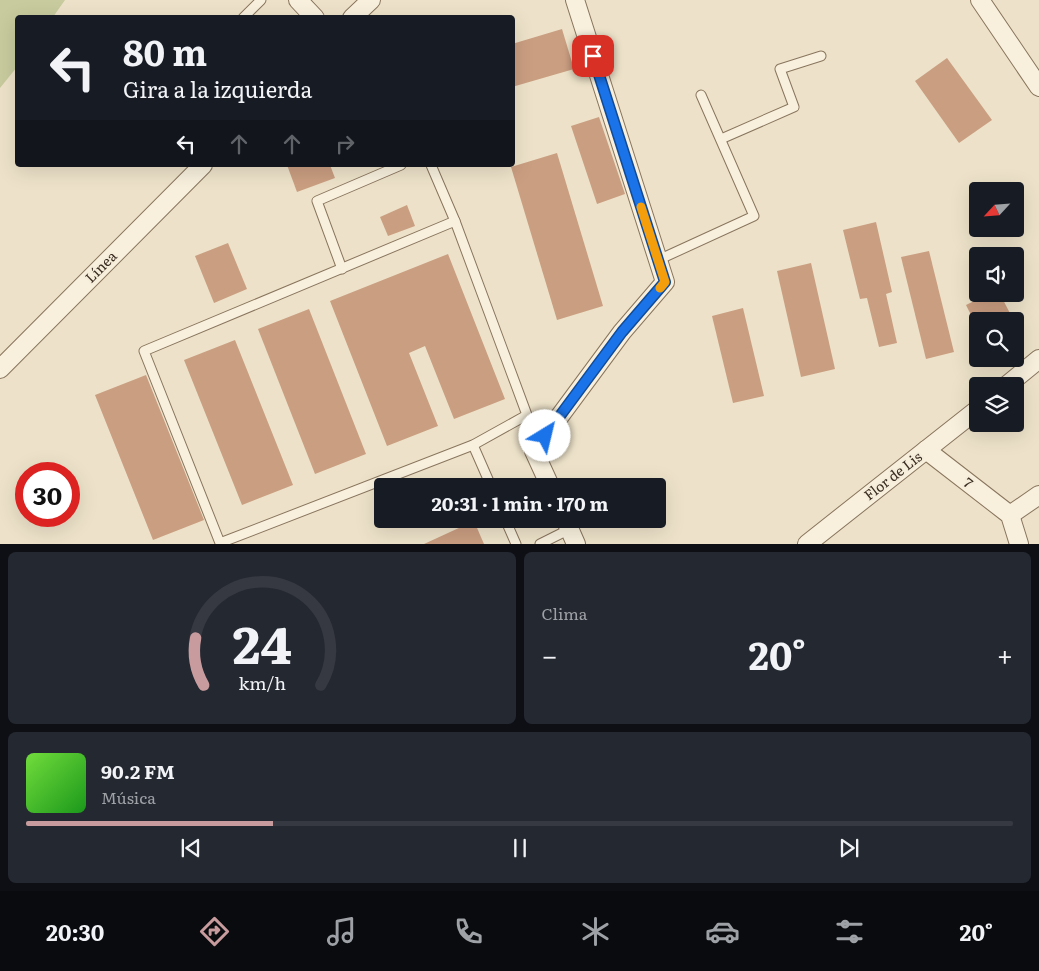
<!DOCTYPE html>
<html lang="es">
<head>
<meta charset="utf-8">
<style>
  body { margin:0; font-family:Literata,serif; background:#242831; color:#f1f3f6; height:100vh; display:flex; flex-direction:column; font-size:19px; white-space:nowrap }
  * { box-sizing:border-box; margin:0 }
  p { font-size:16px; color:#9ea1a6 }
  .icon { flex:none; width:28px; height:28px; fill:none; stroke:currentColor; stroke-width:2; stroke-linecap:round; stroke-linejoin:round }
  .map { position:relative; height:544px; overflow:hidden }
  .panel { display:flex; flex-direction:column; gap:8px; padding:8px; background:#0d0f14; flex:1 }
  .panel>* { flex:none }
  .banner { position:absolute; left:15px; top:15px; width:500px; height:152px; border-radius:5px; box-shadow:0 5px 20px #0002; background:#171b24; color:#f1f3f6; overflow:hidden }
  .needle { width:32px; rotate:244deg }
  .controls { position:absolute; left:969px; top:182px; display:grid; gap:10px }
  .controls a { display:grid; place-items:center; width:55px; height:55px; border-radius:5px; background:#171b24; box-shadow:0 5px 20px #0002; font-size:25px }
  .speed { position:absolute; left:15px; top:462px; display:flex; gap:10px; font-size:25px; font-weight:700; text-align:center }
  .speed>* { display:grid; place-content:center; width:65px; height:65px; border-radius:50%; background:#171b24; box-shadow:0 5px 20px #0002; line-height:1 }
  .speed .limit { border:8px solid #d22; background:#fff; color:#111 }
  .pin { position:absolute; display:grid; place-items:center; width:42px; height:42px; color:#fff; margin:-21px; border-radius:10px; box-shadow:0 2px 8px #0006 }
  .me { position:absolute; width:55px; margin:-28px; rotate:36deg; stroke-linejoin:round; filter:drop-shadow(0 0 4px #0008) }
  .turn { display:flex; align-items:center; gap:18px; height:105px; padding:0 25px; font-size:22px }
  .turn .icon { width:65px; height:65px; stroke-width:2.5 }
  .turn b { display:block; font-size:35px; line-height:42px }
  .lanes { display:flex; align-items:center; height:48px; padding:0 25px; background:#0003; justify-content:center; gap:25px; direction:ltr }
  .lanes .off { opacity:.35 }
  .big { font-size:38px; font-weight:700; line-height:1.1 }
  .panel .widget { flex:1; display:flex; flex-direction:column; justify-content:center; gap:8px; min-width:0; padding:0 18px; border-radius:8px; background:#242831 }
  .panel .dial { align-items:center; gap:0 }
  .dial svg { height:130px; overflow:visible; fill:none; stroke:#363941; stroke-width:7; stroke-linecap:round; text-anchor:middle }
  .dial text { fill:#f1f3f6; stroke:none }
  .song { display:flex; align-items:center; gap:15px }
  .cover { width:60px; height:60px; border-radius:8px; background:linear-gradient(135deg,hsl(100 70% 55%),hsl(120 70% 35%)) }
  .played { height:5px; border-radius:2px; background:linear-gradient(90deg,#c89c9e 25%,#363941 25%) }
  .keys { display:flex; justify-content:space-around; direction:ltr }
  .heat { display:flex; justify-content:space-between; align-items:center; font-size:28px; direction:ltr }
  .panel .tiles { flex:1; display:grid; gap:8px; grid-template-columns:1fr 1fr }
  .widget:last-child { grid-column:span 2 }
  .trip { position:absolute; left:374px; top:478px; width:292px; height:50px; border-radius:5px; background:#171b24; box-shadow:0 5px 20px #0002; font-weight:700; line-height:50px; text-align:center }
  .tabs { display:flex; height:80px; justify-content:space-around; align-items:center; background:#090b0e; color:#9ea1a6 }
  .tabs .icon { width:35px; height:35px }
  .tabs .active { color:#c89c9e }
  .tabs b { font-size:22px; color:#f1f3f6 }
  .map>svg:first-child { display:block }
</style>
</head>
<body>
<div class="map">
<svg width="1039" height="544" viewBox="0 0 1039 544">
  <rect width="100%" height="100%" fill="#ede2c9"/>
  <path fill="#c7cb9d" d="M 0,0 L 65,0 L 53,17 L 18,18 L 17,67 L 0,88 Z"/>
  <g fill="#ca9e81">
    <path d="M 562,29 L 574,69 L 512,87 L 512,44 Z"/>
    <path d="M 947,58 L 992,120 L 959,143 L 915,81 Z"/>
    <path d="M 599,117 L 625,194 L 597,204 L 571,126 Z"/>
    <path d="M 557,153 L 603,306 L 557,320 L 511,167 Z"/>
    <path d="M 287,165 L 330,165 L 335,178 L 297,192 Z"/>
    <path d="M 407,205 L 415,226 L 388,236 L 380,217 Z"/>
    <path d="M 876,222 L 892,292 L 886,294 L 897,343 L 879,347 L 867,298 L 860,299 L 843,230 Z"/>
    <path d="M 228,243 L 247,289 L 214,303 L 195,256 Z"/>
    <path d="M 929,251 L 954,352 L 926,359 L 901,257 Z"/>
    <path d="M 448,254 L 505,399 L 454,419 L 425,346 L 409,353 L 438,426 L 387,446 L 330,301 Z"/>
    <path d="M 811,263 L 835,369 L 801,377 L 777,271 Z"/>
    <path d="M 988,294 L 1000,294 L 1014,321 L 978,321 L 978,329 L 966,305 Z"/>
    <path d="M 743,308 L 764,396 L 733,403 L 712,316 Z"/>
    <path d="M 309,309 L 366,454 L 315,474 L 258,329 Z"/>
    <path d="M 235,340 L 293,485 L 242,505 L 184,360 Z"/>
    <path d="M 146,375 L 204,520 L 153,540 L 95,395 Z"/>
    <path d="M 474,521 L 484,544 L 424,544 Z"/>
  </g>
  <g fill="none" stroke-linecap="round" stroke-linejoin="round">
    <defs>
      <g id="lane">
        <path d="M 243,18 L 261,0"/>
        <path d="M 721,139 L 794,107 L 780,69 L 821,56"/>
        <path d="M 431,165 L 455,221"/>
        <path d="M 455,221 L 527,415 L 473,445 L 220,543 L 144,351 Z"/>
        <path d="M 658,260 L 754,216 L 701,95"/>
        <path d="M 342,269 L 317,201 L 401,165"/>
        <path d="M 473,445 L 491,486"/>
        <path d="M 505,519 L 516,544"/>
        <path d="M 540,544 L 570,529"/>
      </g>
      <g id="street">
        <path d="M 298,0 L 315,18"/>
        <path d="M 980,0 L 1039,87"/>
        <path d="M 352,18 L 371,0"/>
        <path d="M 0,369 L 203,165"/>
        <path d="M 1006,386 L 1039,359"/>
        <path d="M 926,450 L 1010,515 L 1019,544"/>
        <path d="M 550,486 L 534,451 L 622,332 L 665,282 L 575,0"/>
        <path d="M 1010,515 L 1039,495"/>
        <path d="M 565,519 L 576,544"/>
        <path d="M 807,544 L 978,409"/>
      </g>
    </defs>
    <use href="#lane" stroke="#89755e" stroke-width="11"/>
    <use href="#street" stroke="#89755e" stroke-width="20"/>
    <use href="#lane" stroke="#f8f0dd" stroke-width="9"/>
    <use href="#street" stroke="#f8f0dd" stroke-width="18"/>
  </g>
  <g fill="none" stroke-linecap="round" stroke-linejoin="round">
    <defs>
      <path id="route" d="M 545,436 L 622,332 L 665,282 L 593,56"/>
    </defs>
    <use href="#route" stroke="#114b97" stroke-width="12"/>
    <use href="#route" stroke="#1a73e8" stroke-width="9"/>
    <path stroke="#f59e0b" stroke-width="9" d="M 641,207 L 665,282 L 660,288"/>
  </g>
  <g text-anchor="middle" stroke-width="4" stroke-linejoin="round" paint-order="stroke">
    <g font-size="14" fill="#3a2d21" stroke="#f5ecd9">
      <text transform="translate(101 267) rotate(-45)" y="5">Línea</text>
      <text transform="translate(893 476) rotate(-38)" y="5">Flor de Lis</text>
      <text transform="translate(968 483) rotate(38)" y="5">7</text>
    </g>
  </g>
</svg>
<div class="controls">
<a><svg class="needle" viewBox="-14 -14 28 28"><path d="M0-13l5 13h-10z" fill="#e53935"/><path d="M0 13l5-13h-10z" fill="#9ea1a6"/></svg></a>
<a><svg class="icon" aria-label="sound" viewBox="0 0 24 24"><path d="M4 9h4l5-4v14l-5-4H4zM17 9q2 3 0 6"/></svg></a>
<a><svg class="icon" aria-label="search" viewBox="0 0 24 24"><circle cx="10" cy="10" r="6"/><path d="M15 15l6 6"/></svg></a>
<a><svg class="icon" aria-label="layers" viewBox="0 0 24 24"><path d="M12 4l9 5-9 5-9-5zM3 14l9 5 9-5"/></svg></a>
</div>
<div class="speed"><div class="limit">30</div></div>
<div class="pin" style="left:593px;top:56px;background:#d93025"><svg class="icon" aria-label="arrive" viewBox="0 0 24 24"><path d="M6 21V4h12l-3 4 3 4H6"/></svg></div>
<svg class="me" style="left:545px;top:436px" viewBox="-20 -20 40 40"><circle r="19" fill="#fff"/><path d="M0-13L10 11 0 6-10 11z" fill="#1a73e8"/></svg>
<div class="trip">20:31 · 1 min · 170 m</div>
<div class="banner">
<div class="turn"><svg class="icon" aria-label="left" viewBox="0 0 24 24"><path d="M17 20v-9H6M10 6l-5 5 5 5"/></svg><div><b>80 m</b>Gira a la izquierda</div></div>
<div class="lanes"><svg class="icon" aria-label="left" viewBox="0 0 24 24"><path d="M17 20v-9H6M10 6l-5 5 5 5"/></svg><svg class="icon off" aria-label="ahead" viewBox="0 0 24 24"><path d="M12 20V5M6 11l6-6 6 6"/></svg><svg class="icon off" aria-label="ahead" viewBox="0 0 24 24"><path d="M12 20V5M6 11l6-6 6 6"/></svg><svg class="icon off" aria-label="right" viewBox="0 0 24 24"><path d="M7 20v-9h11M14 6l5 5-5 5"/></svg></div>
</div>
</div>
<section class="panel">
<div class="tiles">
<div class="widget dial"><svg viewBox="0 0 100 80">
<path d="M14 69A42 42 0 1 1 86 69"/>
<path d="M14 69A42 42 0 0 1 9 40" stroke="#c89c9e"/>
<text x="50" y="56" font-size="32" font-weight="700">24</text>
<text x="50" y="72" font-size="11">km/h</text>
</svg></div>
<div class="widget"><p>Clima</p>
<div class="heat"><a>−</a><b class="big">20°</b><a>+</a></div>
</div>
<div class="widget">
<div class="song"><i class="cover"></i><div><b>90.2 FM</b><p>Música</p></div></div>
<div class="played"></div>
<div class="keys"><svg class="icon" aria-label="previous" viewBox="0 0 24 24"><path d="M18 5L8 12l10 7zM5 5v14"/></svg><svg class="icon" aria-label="pause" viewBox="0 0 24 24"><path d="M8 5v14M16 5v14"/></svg><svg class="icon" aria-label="next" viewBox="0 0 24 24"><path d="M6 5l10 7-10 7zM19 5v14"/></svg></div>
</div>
</div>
</section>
<nav class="tabs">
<b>20:30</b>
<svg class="icon active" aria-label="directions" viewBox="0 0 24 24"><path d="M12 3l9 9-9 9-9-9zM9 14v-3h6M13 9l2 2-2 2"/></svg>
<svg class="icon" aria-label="music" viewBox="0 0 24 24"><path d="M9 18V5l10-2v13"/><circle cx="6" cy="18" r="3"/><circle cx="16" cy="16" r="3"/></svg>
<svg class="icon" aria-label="phone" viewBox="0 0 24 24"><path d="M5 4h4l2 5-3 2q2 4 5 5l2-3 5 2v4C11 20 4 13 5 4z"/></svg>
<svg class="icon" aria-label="climate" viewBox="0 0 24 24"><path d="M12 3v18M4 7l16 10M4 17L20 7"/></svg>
<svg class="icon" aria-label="car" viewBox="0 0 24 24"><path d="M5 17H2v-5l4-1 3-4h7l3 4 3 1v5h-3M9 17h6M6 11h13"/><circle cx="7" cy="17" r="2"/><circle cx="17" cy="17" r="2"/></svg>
<svg class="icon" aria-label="filters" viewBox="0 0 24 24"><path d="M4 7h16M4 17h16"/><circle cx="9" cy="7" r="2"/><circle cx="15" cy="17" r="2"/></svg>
<b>20°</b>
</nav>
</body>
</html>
